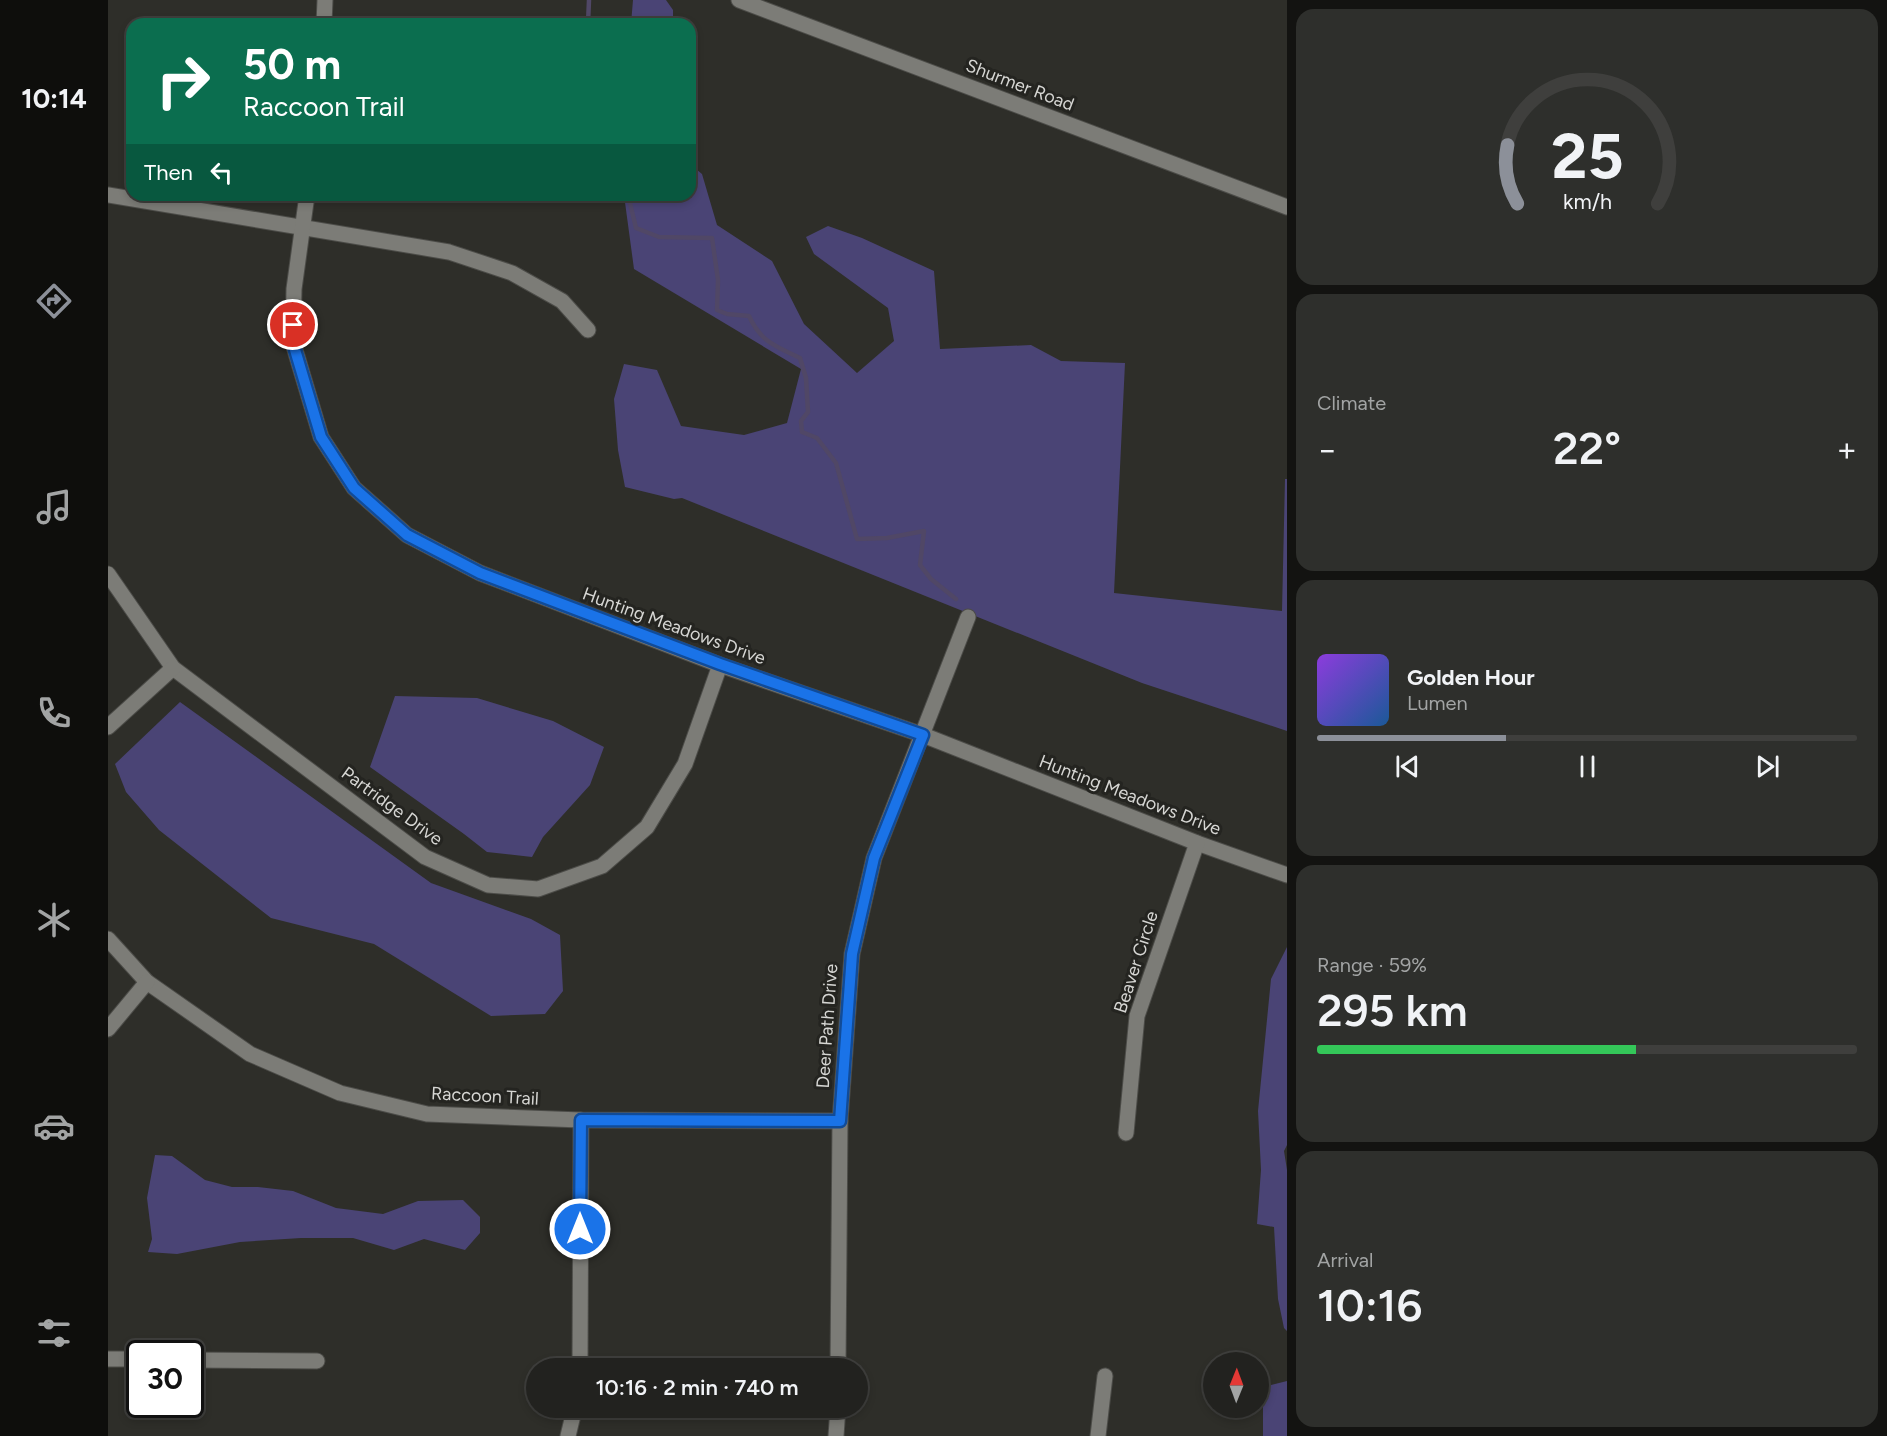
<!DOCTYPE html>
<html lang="en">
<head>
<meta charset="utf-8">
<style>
  body { margin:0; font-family:Figtree,sans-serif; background:#2e2f2c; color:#f1f3f6; height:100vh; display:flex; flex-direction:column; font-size:22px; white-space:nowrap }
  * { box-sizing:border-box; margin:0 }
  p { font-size:20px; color:#a2a4a4 }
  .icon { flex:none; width:33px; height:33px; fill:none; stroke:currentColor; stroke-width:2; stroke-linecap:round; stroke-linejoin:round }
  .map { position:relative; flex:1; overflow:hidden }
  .details { display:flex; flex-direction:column; gap:9px; padding:9px; background:#131311; width:600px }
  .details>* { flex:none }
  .guide { position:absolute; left:18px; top:18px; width:570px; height:183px; border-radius:18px; box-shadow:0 3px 9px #0003,0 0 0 2px #3f3f3d; background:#0b6e4f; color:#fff; overflow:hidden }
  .needle { width:39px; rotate:1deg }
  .buttons { position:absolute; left:1095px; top:1352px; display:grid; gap:12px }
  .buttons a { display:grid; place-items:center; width:66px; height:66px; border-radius:50%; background:#22221f; box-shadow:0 3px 9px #0003,0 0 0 2px #3f3f3d; font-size:30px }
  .speed { position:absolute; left:18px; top:1340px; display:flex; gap:12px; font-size:30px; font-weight:700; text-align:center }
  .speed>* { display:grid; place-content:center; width:78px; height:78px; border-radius:50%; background:#22221f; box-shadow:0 3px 9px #0003,0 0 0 2px #3f3f3d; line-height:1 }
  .speed .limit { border:3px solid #111; border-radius:9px; background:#fff; color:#111 }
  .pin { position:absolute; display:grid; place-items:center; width:51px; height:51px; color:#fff; margin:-26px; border:3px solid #fff; border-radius:50%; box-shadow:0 2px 6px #0007 }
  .me { position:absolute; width:66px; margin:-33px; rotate:0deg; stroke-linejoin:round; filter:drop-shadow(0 0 4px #0008) }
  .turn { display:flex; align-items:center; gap:21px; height:126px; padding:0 18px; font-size:27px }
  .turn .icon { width:78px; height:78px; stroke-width:2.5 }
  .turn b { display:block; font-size:42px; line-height:51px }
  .then { display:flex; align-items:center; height:57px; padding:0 18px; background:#0003; gap:12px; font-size:22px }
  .big { font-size:45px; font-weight:600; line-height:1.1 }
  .details .widget { flex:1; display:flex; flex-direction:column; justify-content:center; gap:9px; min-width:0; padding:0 21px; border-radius:18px; background:#2e2f2c }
  .details .dial { align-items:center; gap:0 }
  .dial svg { height:156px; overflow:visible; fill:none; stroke:#3f3f3d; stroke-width:7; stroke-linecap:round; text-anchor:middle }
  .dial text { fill:#f1f3f6; stroke:none }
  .song { display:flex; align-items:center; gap:18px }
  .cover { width:72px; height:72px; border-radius:9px; background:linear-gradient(135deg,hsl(270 70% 55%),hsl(210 70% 35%)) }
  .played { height:6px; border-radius:3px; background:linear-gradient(90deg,#8c9099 35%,#3f3f3d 35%) }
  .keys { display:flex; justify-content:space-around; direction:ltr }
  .heat { display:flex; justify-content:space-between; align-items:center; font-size:33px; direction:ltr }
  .charge { height:9px; border-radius:4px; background:linear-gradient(90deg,#34c759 59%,#3f3f3d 0) }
  .trip { position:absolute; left:418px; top:1358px; width:342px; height:60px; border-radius:30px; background:#22221f; box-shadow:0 3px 9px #0003,0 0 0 2px #3f3f3d; font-weight:600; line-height:60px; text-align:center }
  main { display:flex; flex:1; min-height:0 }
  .menu { display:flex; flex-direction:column; width:108px; justify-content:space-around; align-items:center; background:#0e0e0c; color:#a2a4a4 }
  .menu .icon { width:42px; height:42px }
  .menu .selected { color:#8c9099 }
  .menu b { font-size:27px; color:#f1f3f6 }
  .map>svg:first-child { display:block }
</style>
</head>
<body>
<main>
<nav class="menu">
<b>10:14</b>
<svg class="icon selected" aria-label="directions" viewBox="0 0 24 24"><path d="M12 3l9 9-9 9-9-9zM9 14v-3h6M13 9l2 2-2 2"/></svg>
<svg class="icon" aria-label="music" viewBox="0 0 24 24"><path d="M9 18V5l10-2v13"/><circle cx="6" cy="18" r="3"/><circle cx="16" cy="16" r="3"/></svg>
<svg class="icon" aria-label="phone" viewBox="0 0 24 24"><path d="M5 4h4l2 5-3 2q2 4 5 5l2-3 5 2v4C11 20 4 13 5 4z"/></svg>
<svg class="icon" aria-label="climate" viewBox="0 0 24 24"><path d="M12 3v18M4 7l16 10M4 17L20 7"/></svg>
<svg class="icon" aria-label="car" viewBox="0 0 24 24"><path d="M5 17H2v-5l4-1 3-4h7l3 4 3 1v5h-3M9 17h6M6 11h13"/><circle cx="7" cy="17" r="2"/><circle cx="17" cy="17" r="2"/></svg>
<svg class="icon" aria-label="filters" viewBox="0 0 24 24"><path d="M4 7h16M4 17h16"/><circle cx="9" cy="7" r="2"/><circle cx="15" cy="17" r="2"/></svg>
</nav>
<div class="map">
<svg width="1179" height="1436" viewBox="0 0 1179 1436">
  <rect width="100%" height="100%" fill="#2e2e29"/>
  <g fill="#4a4475">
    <path d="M 525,0 L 558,0 L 565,10 L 565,24 L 523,24 Z"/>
    <path d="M 582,164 L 594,174 L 609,225 L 664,261 L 696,324 L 749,373 L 786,341 L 780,308 L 706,254 L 698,237 L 720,226 L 754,238 L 826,271 L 832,349 L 923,345 L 953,361 L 1017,363 L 1006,593 L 1174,611 L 1177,479 L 1179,479 L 1179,731 L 1034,683 L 574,498 L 566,499 L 517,487 L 510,450 L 506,399 L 516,364 L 549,370 L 573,426 L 636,435 L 679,423 L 693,369 L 526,269 L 516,195 L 582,195 Z"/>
    <path d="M 287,696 L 369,698 L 445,721 L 496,747 L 482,785 L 435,837 L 424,857 L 379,852 L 356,834 L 262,767 Z"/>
    <path d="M 72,702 L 323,883 L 423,919 L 452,935 L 455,991 L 437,1014 L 383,1016 L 266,944 L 163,918 L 51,830 L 18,792 L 7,764 Z"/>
    <path d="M 1179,947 L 1179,1145 L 1176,1151 L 1179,1170 L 1179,1331 L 1176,1328 L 1170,1299 L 1166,1227 L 1149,1224 L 1153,1170 L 1150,1111 L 1163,979 Z"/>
    <path d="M 47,1155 L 64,1156 L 97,1180 L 124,1187 L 150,1187 L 185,1191 L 228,1208 L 275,1214 L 310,1201 L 355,1200 L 372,1217 L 372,1233 L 357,1250 L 316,1239 L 286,1250 L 245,1238 L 193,1238 L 132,1242 L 69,1254 L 40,1252 L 44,1239 L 39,1198 Z"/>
    <path d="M 1179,1381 L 1179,1436 L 1155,1436 L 1155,1387 Z"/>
  </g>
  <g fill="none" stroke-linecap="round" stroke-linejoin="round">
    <g stroke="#504766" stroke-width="4.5">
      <path d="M 480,24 L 481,0"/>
      <path d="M 520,195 L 528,228 L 551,237 L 604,238 L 610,280 L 609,310 L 619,314 L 641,316 C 653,342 667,346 692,358 L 698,378 L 700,412 L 693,421 L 694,432 L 709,438 L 728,463 L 749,539 L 779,538 L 816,531 L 812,565 L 823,579 L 848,599"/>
    </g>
    <defs>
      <g id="minor">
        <path d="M 631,0 L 1179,207"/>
        <path d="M 216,24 L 217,0"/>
        <path d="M 0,195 L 341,252 L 404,273 L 454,301 L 480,330"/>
        <path d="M 199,195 L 186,289 L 185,343 L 213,437 L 246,488 L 299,535 L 372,573 L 612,665 L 815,735 L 1089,843 L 1179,875"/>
        <path d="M 0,574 L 65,668 L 317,857 L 380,885 L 430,889 L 494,866 L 539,827 L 577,764 L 612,665"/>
        <path d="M 0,727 L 65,668"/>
        <path d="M 0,939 L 39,982 L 142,1054 L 232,1093 L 319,1114 L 473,1120 L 732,1121"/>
        <path d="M 0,1029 L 39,982"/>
        <path d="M 1018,1133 L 1029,1016 L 1089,843"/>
        <path d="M 0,1359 L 32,1359"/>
        <path d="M 82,1360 L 209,1361"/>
        <path d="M 472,1368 L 473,1120"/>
        <path d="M 730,1368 L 732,1121 L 744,954 L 766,858 L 860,617"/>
        <path d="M 460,1436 L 467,1407"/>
        <path d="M 728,1436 L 730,1407"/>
        <path d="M 990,1436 L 997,1376"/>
      </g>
    </defs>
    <use href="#minor" stroke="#4c4c48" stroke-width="17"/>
    <use href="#minor" stroke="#7c7c77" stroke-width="15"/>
  </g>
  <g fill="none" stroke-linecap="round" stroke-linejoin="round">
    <defs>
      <path id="route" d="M 185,325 L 185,343 L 213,437 L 246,488 L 299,535 L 372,573 L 612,664 L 815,735 L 766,858 L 744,954 L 732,1121 L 473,1120 L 472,1229"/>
    </defs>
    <use href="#route" stroke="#114b97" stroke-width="15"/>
    <use href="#route" stroke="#1a73e8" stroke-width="10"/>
  </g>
  <g text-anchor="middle" stroke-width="6" stroke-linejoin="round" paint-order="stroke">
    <g font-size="18" fill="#d6d6d3" stroke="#242420">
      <text transform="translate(912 85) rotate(21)" y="6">Shurmer Road</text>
      <text transform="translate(566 626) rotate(20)" y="6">Hunting Meadows Drive</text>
      <text transform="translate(1022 795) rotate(21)" y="6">Hunting Meadows Drive</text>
      <text transform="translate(284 806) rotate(36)" y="6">Partridge Drive</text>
      <text transform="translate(1028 962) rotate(-72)" y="6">Beaver Circle</text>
      <text transform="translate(719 1026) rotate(-86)" y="6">Deer Path Drive</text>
      <text transform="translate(377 1096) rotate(3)" y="6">Raccoon Trail</text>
    </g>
  </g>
</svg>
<div class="buttons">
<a><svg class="needle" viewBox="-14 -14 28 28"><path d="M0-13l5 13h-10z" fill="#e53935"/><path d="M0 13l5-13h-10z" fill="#a2a4a4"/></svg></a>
</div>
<div class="speed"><div class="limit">30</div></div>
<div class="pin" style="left:185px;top:325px;background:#d93025"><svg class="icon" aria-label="arrive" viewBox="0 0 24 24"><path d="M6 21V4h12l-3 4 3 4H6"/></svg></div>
<svg class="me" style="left:472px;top:1229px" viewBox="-20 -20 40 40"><circle r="17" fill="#1a73e8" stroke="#fff" stroke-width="3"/><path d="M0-11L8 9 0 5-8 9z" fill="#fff"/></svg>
<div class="trip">10:16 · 2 min · 740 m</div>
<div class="guide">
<div class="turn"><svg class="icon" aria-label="right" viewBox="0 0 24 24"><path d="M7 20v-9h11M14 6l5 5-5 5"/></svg><div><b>50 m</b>Raccoon Trail</div></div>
<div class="then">Then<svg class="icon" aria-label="left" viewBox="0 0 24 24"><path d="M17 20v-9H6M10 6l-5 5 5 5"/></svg></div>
</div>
</div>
<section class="details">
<div class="widget dial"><svg viewBox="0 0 100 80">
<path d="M14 69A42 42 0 1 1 86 69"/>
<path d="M14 69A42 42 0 0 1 9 39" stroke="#8c9099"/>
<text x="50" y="56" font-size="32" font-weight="700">25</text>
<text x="50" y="72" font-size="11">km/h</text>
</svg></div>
<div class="widget"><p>Climate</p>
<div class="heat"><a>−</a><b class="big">22°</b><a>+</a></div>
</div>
<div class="widget">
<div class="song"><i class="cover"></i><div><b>Golden Hour</b><p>Lumen</p></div></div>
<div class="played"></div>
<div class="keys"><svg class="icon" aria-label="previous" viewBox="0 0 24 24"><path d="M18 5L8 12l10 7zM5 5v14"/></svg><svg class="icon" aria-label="pause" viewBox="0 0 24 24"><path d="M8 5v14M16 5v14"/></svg><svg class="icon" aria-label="next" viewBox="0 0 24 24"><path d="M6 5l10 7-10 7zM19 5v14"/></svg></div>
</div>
<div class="widget"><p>Range · 59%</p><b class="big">295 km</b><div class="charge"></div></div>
<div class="widget"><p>Arrival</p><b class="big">10:16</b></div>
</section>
</main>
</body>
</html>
